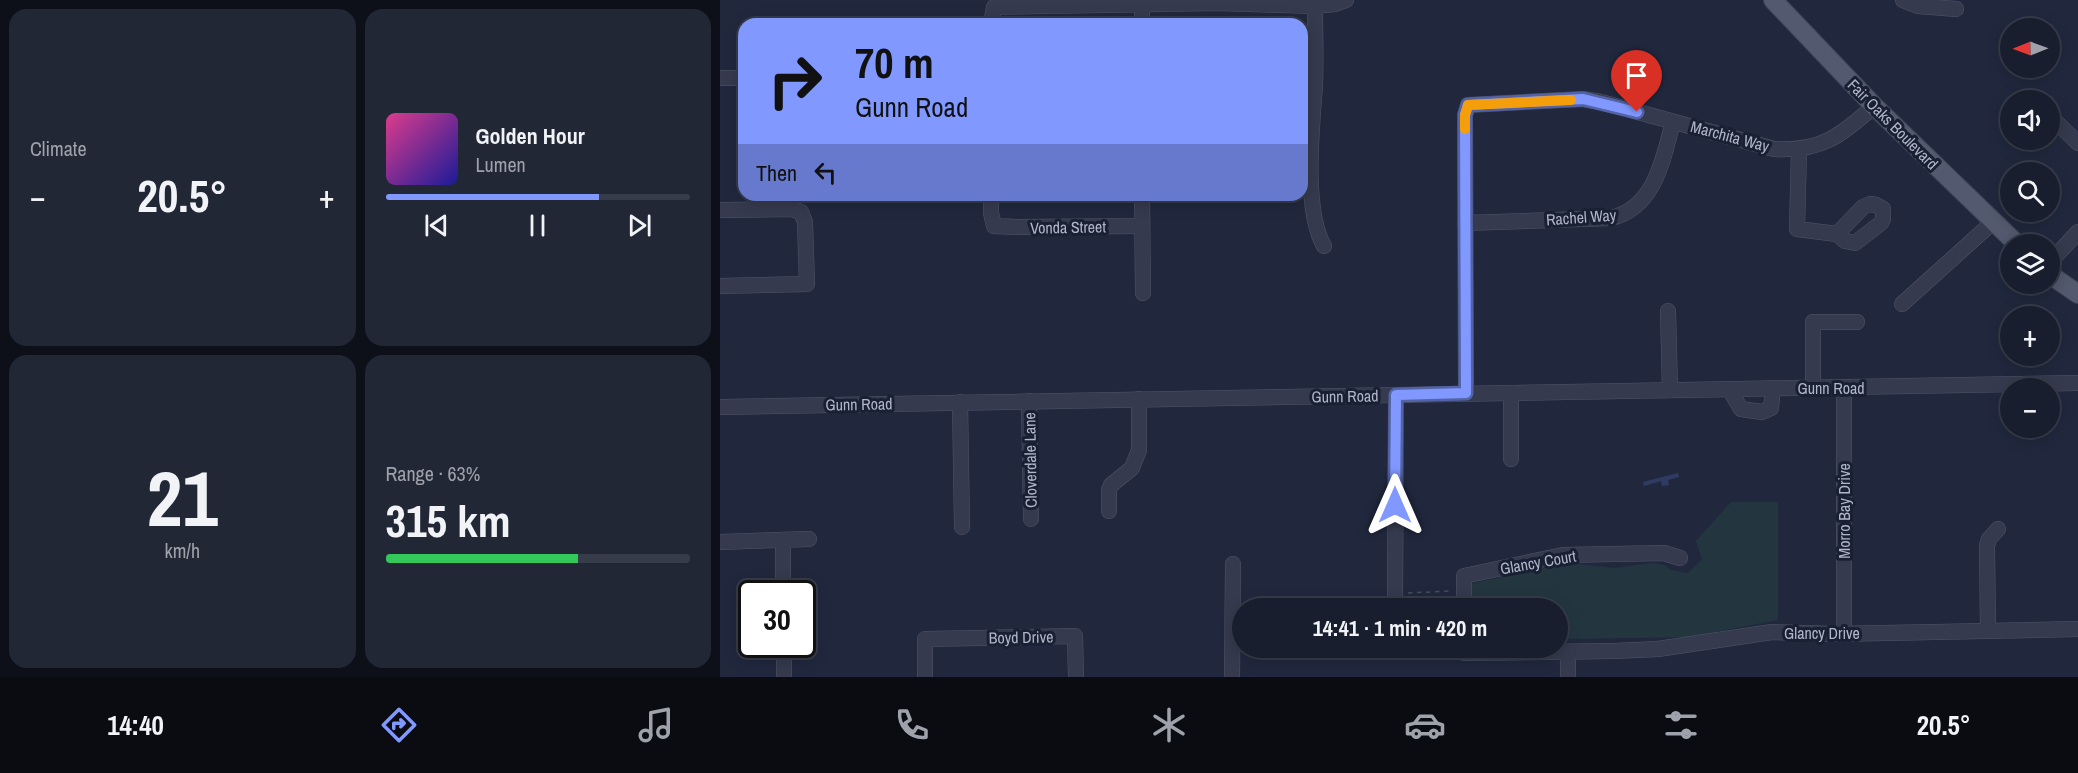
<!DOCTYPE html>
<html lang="en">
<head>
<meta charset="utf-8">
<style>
  body { margin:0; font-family:"Archivo Narrow",sans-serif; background:#222736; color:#f1f3f6; height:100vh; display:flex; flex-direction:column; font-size:22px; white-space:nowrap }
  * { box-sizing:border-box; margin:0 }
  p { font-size:20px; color:#9fa2aa }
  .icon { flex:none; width:33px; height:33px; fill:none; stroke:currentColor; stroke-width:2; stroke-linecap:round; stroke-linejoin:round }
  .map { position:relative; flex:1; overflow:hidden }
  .side { display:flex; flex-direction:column; gap:9px; padding:9px; background:#0e1019; width:720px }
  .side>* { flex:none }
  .guide { position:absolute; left:18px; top:18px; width:570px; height:183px; border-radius:18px; box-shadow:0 3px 15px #0003,0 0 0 2px #373c4a; background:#8098ff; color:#111; overflow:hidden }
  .needle { width:39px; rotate:269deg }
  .tools { position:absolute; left:1280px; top:18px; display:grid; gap:12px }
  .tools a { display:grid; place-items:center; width:60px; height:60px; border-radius:50%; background:#191e2e; box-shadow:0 3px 15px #0003,0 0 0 2px #373c4a; font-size:30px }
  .speed { position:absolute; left:18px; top:580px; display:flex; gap:12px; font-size:30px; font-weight:700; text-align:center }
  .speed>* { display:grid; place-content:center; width:78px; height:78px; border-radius:50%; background:#191e2e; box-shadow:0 3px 15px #0003,0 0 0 2px #373c4a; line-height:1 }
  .speed .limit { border:3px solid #111; border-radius:9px; background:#fff; color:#111 }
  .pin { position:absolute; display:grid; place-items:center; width:51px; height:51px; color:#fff; margin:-62px -26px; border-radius:50% 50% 50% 0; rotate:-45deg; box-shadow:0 0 6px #0007 }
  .pin .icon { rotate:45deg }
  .me { position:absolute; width:66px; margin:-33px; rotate:0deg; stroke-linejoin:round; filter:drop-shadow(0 0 4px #0008) }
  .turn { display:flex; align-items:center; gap:21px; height:126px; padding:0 18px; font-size:27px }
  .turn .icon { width:78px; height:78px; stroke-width:2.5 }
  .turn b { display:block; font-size:42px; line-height:51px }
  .then { display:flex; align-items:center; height:57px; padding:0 18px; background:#0003; gap:12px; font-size:22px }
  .big { font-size:45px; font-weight:700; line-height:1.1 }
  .side .tile { flex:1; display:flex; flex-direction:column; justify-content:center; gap:9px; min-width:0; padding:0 21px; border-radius:18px; background:#222736 }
  .side .dial { align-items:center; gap:0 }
  .dial b { font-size:78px; line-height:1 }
  .song { display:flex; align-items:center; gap:18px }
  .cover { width:72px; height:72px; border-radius:9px; background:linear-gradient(135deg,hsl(330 70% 55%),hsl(240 70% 35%)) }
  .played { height:6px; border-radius:3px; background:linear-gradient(90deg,#8098ff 70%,#373c4a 70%) }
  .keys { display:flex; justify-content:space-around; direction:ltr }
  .heat { display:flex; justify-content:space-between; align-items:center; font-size:33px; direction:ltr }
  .charge { height:9px; border-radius:4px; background:linear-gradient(90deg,#34c759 63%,#373c4a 0) }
  .side .tiles { flex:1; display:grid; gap:9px; grid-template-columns:repeat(2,1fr) }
  .trip { position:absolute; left:512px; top:598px; width:336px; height:60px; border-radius:30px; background:#191e2e; box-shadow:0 3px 15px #0003,0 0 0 2px #373c4a; font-weight:700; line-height:60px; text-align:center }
  .dock { display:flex; height:96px; justify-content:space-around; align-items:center; background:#0a0c12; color:#9fa2aa }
  .dock .icon { width:42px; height:42px }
  .dock .selected { color:#8098ff }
  .dock b { font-size:27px; color:#f1f3f6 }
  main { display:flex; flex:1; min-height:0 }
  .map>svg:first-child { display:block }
</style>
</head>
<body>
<main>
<section class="side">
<div class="tiles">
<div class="tile"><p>Climate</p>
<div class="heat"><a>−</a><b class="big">20.5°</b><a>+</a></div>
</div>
<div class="tile">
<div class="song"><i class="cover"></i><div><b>Golden Hour</b><p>Lumen</p></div></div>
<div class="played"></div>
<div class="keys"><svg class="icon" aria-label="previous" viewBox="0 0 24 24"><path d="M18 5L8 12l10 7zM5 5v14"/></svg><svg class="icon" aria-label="pause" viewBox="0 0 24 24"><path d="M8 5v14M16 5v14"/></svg><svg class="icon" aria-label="next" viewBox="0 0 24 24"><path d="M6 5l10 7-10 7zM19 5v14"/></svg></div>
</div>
<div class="tile dial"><b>21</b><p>km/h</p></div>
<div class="tile"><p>Range · 63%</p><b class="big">315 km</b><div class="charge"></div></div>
</div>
</section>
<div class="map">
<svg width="1358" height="677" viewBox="0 0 1358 677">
  <rect width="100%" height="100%" fill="#21283e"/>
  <path fill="#23363f" d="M 1011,502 L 1058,502 L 1058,620 L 970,637 L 837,639 L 837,609 L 748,609 L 751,584 L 825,567 L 857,564 L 894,568 L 933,563 L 944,565 L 951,570 L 968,573 L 982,559 L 976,541 Z"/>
  <path fill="#2f3b63" d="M 958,473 L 959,477 L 948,480 L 949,485 L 942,486 L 941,481 L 924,486 L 923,482 Z"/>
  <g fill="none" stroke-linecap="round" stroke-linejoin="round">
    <defs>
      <g id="minor">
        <path d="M 1183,0 L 1198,6 L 1236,9"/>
        <path d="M 422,5 L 422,24"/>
        <path d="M 595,6 C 595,32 596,59 595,85 C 592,128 583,209 604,246"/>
        <path d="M 271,24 L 274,7 L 497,3 L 595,6 L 615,4 L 626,0"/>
        <path d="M 0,78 L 24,78"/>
        <path d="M 1329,117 L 1335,121 L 1358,143"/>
        <path d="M 1079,149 L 1077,229 L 1117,234"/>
        <path d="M 271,195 L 271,213 L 274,226 L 299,227 L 422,226"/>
        <path d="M 422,195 L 423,293"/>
        <path d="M 1150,204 L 1156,205 L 1163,209 L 1163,219 L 1161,223 L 1135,243 L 1125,241 L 1117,234 L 1143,207 Z"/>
        <path d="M 0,210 L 71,209 L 81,212 L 85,222 L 87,284 L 0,286"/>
        <path d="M 745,223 L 891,218 C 935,208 943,159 953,122"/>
        <path d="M 1329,263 L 1358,232"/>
        <path d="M 1182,304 L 1273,222"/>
        <path d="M 948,311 L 950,390"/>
        <path d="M 1093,388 L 1093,322 L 1137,322"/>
        <path d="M 1009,389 L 1021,409 L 1042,412 L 1051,408 L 1053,388"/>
        <path d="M 791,393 L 791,459"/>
        <path d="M 746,394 L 745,115 L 748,105 L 863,99 L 881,102 L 1054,149 C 1100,152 1121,136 1154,106"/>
        <path d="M 309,401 L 311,519"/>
        <path d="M 240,402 L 242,527"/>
        <path d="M 0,407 L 1358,383"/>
        <path d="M 389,511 L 389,490 L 391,485 L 412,468 L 419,450 L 419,399"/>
        <path d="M 63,540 L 63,594"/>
        <path d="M 0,542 L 89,539"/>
        <path d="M 675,609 L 676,395"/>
        <path d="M 744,609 L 744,576 L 843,555 L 944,553 L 960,558"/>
        <path d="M 1268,630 L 1267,546 L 1269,539 L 1278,529"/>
        <path d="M 1124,634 L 1124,388"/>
        <path d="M 64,645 L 64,677"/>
        <path d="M 744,648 L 744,653 L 894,651 L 938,649 L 1052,632 L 1115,634 L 1358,629"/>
        <path d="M 205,677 L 205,639 L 355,636 L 356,677"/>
        <path d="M 512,677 L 513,564"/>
        <path d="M 848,677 L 848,652"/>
      </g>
      <g id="major">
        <path d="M 1053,0 L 1154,106 L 1297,244"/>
        <path d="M 1329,274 L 1358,294"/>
      </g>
    </defs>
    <use href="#minor" stroke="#505569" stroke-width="16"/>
    <use href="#major" stroke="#3e4457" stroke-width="20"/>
    <path stroke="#3e5259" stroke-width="1.5" stroke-dasharray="4.5 4.5" stroke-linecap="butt" d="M 688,593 L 731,591"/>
    <use href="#minor" stroke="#353a4e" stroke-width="15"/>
    <use href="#major" stroke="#53596e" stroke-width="18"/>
  </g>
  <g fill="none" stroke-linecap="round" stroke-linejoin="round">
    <defs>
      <path id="route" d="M 675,505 L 676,395 L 746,393 L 745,115 L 748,105 L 863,99 L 917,112"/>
    </defs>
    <use href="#route" stroke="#5363a6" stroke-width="15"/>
    <use href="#route" stroke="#8098ff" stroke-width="10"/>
    <path stroke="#f59e0b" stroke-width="10" d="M 745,129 L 745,115 L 748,105 L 851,100"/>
  </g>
  <g text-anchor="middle" stroke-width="6" stroke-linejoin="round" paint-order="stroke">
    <g font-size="16" fill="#b0b5c9" stroke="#1a2033">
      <text transform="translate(1173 124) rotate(45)" y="6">Fair Oaks Boulevard</text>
      <text transform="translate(1010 136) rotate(15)" y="6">Marchita Way</text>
      <text transform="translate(861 217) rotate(-4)" y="6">Rachel Way</text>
      <text transform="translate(348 227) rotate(-1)" y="6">Vonda Street</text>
      <text x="1111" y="394">Gunn Road</text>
      <text transform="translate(625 396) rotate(-1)" y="6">Gunn Road</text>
      <text transform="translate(139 404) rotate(-1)" y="6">Gunn Road</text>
      <text transform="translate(310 460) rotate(-91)" y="6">Cloverdale Lane</text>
      <text transform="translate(1124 511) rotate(-90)" y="6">Morro Bay Drive</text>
      <text transform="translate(818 562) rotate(-10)" y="6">Glancy Court</text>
      <text x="1102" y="639">Glancy Drive</text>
      <text transform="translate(301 637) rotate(-1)" y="6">Boyd Drive</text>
    </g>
  </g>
</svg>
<div class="tools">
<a><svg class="needle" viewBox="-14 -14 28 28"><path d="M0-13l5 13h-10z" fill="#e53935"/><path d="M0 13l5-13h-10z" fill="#9fa2aa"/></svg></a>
<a><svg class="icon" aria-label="sound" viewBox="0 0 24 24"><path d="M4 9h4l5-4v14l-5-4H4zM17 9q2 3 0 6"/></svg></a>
<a><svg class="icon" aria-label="search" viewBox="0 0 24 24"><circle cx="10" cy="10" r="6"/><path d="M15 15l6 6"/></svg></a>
<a><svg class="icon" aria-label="layers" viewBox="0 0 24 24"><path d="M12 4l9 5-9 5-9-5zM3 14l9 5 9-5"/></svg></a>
<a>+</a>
<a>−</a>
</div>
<div class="speed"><div class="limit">30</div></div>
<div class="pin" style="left:917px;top:112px;background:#d93025"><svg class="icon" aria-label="arrive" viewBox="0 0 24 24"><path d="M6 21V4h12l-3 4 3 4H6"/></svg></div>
<svg class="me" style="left:675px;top:505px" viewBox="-20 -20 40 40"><path d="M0-17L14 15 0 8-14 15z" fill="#8098ff" stroke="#fff" stroke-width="4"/></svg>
<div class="trip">14:41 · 1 min · 420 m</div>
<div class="guide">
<div class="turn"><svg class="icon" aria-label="right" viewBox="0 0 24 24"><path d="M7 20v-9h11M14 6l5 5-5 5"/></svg><div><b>70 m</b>Gunn Road</div></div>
<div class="then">Then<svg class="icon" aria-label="left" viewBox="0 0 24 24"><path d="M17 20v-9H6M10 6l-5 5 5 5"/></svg></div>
</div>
</div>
</main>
<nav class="dock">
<b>14:40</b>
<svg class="icon selected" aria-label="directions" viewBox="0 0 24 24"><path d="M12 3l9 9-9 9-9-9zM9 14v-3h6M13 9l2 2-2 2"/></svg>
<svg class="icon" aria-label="music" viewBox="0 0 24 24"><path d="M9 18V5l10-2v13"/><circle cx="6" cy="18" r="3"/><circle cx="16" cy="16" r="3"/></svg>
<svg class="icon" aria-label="phone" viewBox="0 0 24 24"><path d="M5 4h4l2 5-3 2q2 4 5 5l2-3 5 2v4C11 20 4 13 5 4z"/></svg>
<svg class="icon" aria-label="climate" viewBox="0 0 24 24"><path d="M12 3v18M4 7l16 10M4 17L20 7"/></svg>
<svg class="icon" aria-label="car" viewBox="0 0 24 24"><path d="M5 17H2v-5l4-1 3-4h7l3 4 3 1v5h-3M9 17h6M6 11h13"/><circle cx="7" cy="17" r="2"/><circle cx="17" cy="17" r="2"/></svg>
<svg class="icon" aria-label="filters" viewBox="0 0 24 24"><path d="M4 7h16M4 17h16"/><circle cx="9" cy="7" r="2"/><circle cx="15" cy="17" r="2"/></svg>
<b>20.5°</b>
</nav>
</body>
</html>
